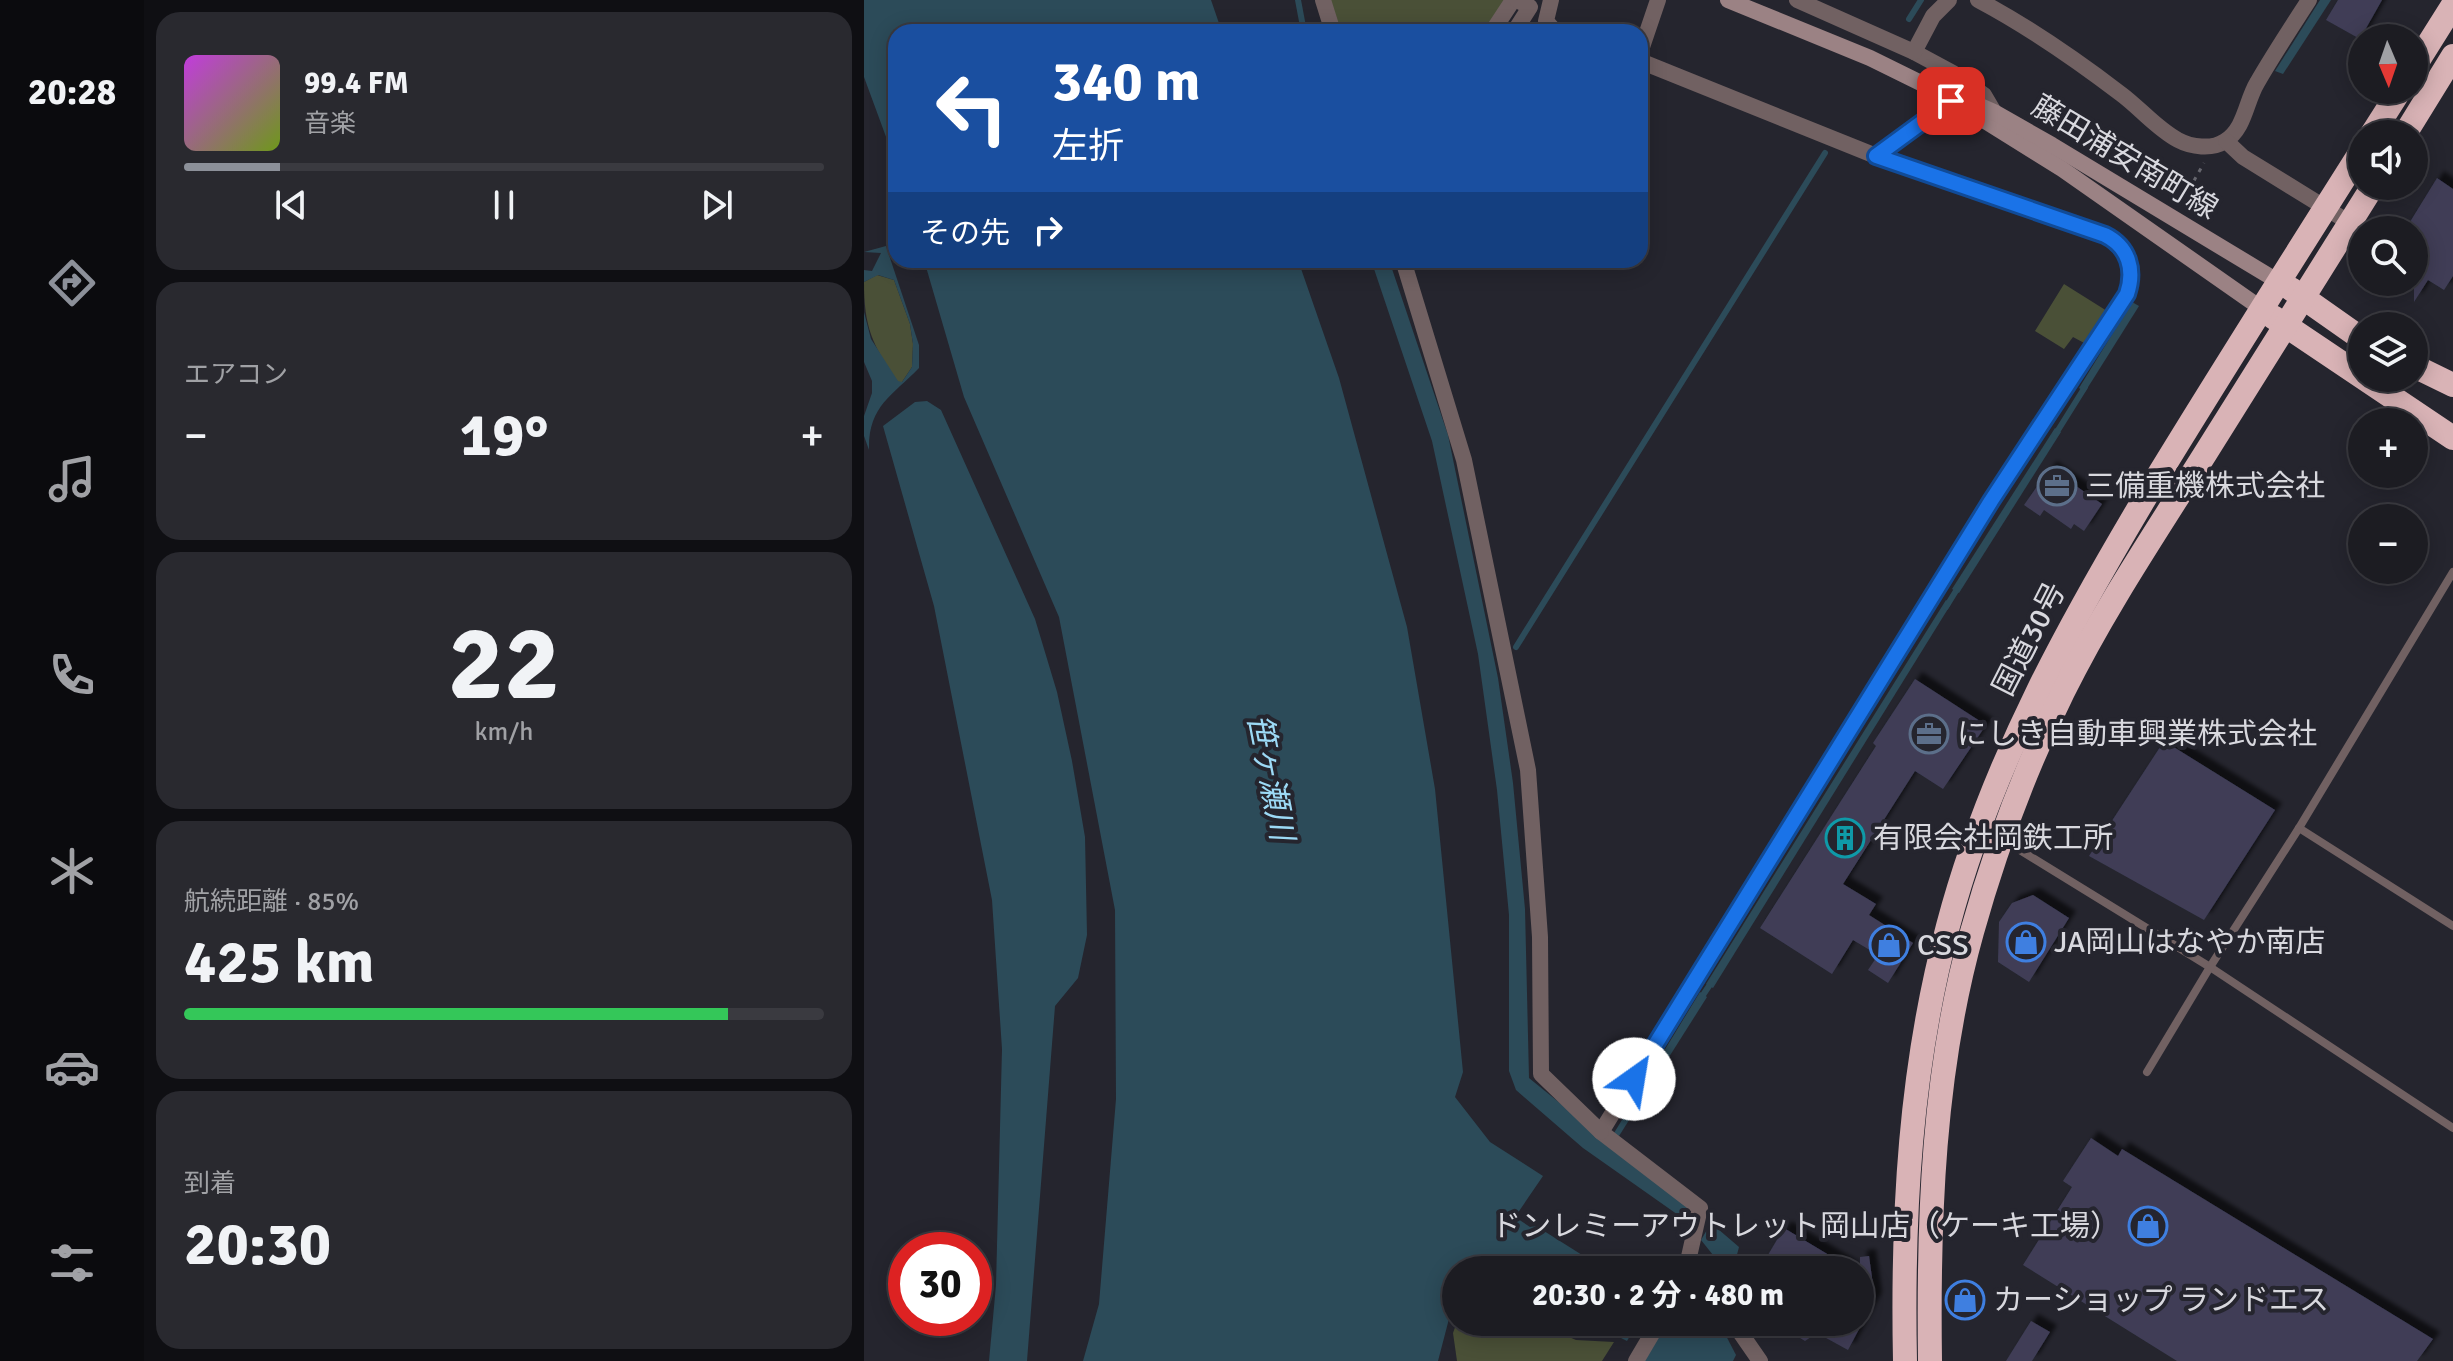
<!DOCTYPE html>
<html lang="ja">
<head>
<meta charset="utf-8">
<style>
  body { margin:0; font-family:Signika,"Noto Sans JP",sans-serif; background:#29292f; color:#f1f3f6; height:100vh; display:flex; flex-direction:column; font-size:30px; white-space:nowrap }
  * { box-sizing:border-box; margin:0 }
  p { font-size:26px; color:#a0a1a5 }
  .icon { flex:none; width:44px; height:44px; fill:none; stroke:currentColor; stroke-width:2; stroke-linecap:round; stroke-linejoin:round }
  .map { position:relative; flex:1; overflow:hidden }
  .details { display:flex; flex-direction:column; gap:12px; padding:12px; background:#0f0f13; width:720px }
  .details>* { flex:none }
  .banner { position:absolute; left:24px; top:24px; width:760px; height:244px; border-radius:24px; box-shadow:0 4px 20px #0003,0 0 0 2px #3a3a40; background:#1a4fa0; color:#fff; overflow:hidden }
  .needle { width:52px; rotate:178deg }
  .fabs { position:absolute; left:1484px; top:24px; display:grid; gap:16px }
  .fabs a { display:grid; place-items:center; width:80px; height:80px; border-radius:50%; background:#1c1c22; box-shadow:0 4px 20px #0003,0 0 0 2px #3a3a40; font-size:40px }
  .speed { position:absolute; left:24px; top:1232px; display:flex; gap:16px; font-size:40px; font-weight:700; text-align:center }
  .speed>* { display:grid; place-content:center; width:104px; height:104px; border-radius:50%; background:#1c1c22; box-shadow:0 4px 20px #0003,0 0 0 2px #3a3a40; line-height:1 }
  .speed .limit { border:12px solid #d22; background:#fff; color:#111 }
  .pin { position:absolute; display:grid; place-items:center; width:68px; height:68px; color:#fff; margin:-34px; border-radius:16px; box-shadow:0 4px 12px #0006 }
  .me { position:absolute; width:88px; margin:-44px; rotate:32deg; stroke-linejoin:round; filter:drop-shadow(0 0 6px #0008) }
  .turn { display:flex; align-items:center; gap:28px; height:168px; padding:0 32px; font-size:36px }
  .turn .icon { width:104px; height:104px; stroke-width:2.5 }
  .turn b { display:block; font-size:56px; line-height:68px }
  .then { display:flex; align-items:center; height:76px; padding:0 32px; background:#0003; gap:16px; font-size:30px }
  .big { font-size:60px; font-weight:700; line-height:1.1 }
  .details .card { flex:1; display:flex; flex-direction:column; justify-content:center; gap:12px; min-width:0; padding:0 28px; border-radius:24px; background:#29292f }
  .details .dial { align-items:center; gap:0 }
  .dial b { font-size:104px; line-height:1 }
  .song { display:flex; align-items:center; gap:24px }
  .cover { width:96px; height:96px; border-radius:12px; background:linear-gradient(135deg,hsl(290 70% 55%),hsl(80 70% 35%)) }
  .played { height:8px; border-radius:4px; background:linear-gradient(90deg,#8c9099 15%,#3a3a40 15%) }
  .keys { display:flex; justify-content:space-around; direction:ltr }
  .heat { display:flex; justify-content:space-between; align-items:center; font-size:44px; direction:ltr }
  .charge { height:12px; border-radius:6px; background:linear-gradient(90deg,#34c759 85%,#3a3a40 0) }
  .trip { position:absolute; left:578px; top:1256px; width:432px; height:80px; border-radius:40px; background:#1c1c22; box-shadow:0 4px 20px #0003,0 0 0 2px #3a3a40; font-weight:700; line-height:80px; text-align:center }
  main { display:flex; flex:1; min-height:0 }
  .tabs { display:flex; flex-direction:column; width:144px; justify-content:space-around; align-items:center; background:#0b0b0e; color:#a0a1a5 }
  .tabs .icon { width:56px; height:56px }
  .tabs .current { color:#8c9099 }
  .tabs b { font-size:36px; color:#f1f3f6 }
  .map>svg:first-child { display:block }
</style>
</head>
<body>
<main>
<nav class="tabs">
<b>20:28</b>
<svg class="icon current" aria-label="directions" viewBox="0 0 24 24"><path d="M12 3l9 9-9 9-9-9zM9 14v-3h6M13 9l2 2-2 2"/></svg>
<svg class="icon" aria-label="music" viewBox="0 0 24 24"><path d="M9 18V5l10-2v13"/><circle cx="6" cy="18" r="3"/><circle cx="16" cy="16" r="3"/></svg>
<svg class="icon" aria-label="phone" viewBox="0 0 24 24"><path d="M5 4h4l2 5-3 2q2 4 5 5l2-3 5 2v4C11 20 4 13 5 4z"/></svg>
<svg class="icon" aria-label="climate" viewBox="0 0 24 24"><path d="M12 3v18M4 7l16 10M4 17L20 7"/></svg>
<svg class="icon" aria-label="car" viewBox="0 0 24 24"><path d="M5 17H2v-5l4-1 3-4h7l3 4 3 1v5h-3M9 17h6M6 11h13"/><circle cx="7" cy="17" r="2"/><circle cx="17" cy="17" r="2"/></svg>
<svg class="icon" aria-label="filters" viewBox="0 0 24 24"><path d="M4 7h16M4 17h16"/><circle cx="9" cy="7" r="2"/><circle cx="15" cy="17" r="2"/></svg>
</nav>
<section class="details">
<div class="card">
<div class="song"><i class="cover"></i><div><b>99.4 FM</b><p>音楽</p></div></div>
<div class="played"></div>
<div class="keys"><svg class="icon" aria-label="previous" viewBox="0 0 24 24"><path d="M18 5L8 12l10 7zM5 5v14"/></svg><svg class="icon" aria-label="pause" viewBox="0 0 24 24"><path d="M8 5v14M16 5v14"/></svg><svg class="icon" aria-label="next" viewBox="0 0 24 24"><path d="M6 5l10 7-10 7zM19 5v14"/></svg></div>
</div>
<div class="card"><p>エアコン</p>
<div class="heat"><a>−</a><b class="big">19°</b><a>+</a></div>
</div>
<div class="card dial"><b>22</b><p>km/h</p></div>
<div class="card"><p>航続距離 · 85%</p><b class="big">425 km</b><div class="charge"></div></div>
<div class="card"><p>到着</p><b class="big">20:30</b></div>
</section>
<div class="map">
<svg width="1589" height="1361" viewBox="0 0 1589 1361">
  <defs>
    <filter id="shadow"><feDropShadow dx="7" dy="-7" stdDeviation="2" flood-color="#0009"/></filter>
  </defs>
  <rect width="100%" height="100%" fill="#25252e"/>
  <g fill="#4a5037">
    <path d="M 465,0 L 641,0 L 621,32 L 475,32 Z"/>
    <path d="M 13,275 L 30,280 L 46,324 L 49,344 L 48,367 L 38,382 L 34,382 C 8,345 0,327 0,282 Z"/>
    <path d="M 1200,284 L 1243,311 L 1222,344 L 1209,337 L 1200,349 L 1171,331 Z"/>
    <path d="M 593,1322 L 670,1322 L 712,1340 L 750,1342 L 738,1361 L 593,1361 L 589,1333 Z"/>
  </g>
  <g fill="#2c4b59">
    <path d="M 0,0 L 347,0 L 358,32 L 32,32 L 32,164 L 0,77 Z"/>
    <path d="M 1456,0 L 1467,0 L 1419,74 L 1411,71 Z"/>
    <path d="M 22,246 L 55,345 L 55,368 C 28,396 4,406 5,450 L 0,436 L 0,416 L 8,393 L 8,381 L 0,362 L 0,312 L 7,339 L 34,381 L 38,382 L 48,367 L 49,344 L 46,324 L 30,280 L 14,275 L 0,282 L 0,270 L 8,271 L 17,253 L 0,252 Z"/>
    <path d="M 60,260 L 434,260 L 475,378 L 543,627 L 571,789 L 599,1072 L 591,1097 L 626,1142 L 679,1176 L 651,1217 L 666,1227 L 672,1226 L 742,1270 L 592,1270 L 592,1292 L 574,1361 L 219,1361 L 235,1304 L 252,1099 L 251,910 L 195,617 L 100,397 Z"/>
    <path d="M 507,260 L 525,260 L 584,435 L 634,678 L 649,783 L 661,909 L 665,1078 L 825,1208 L 817,1217 L 719,1148 L 652,1090 L 645,1071 L 645,915 L 633,790 L 614,654 L 568,441 Z"/>
    <path d="M 1268,302 L 1275,306 L 1221,392 L 1215,388 Z"/>
    <path d="M 63,401 L 77,410 L 171,619 L 193,692 L 208,761 L 221,837 L 223,935 L 214,978 L 191,1006 L 163,1361 L 125,1361 L 132,1285 L 138,1049 L 128,900 L 70,606 L 19,426 L 51,402 Z"/>
    <path d="M 1191,428 L 1197,432 L 1095,593 L 1088,589 Z"/>
    <path d="M 1082,600 L 1087,604 L 849,988 L 842,984 Z"/>
    <path d="M 836,992 L 843,997 L 755,1136 L 750,1133 Z"/>
    <path d="M 847,1223 L 875,1247 L 869,1270 L 847,1270 L 853,1260 L 837,1240 Z"/>
    <path d="M 683,1322 L 774,1322 L 763,1341 L 747,1333 C 723,1341 705,1331 683,1322 Z"/>
    <path d="M 798,1322 L 850,1322 L 858,1328 L 872,1355 L 869,1361 L 780,1361 Z"/>
  </g>
  <g fill="none" stroke-linecap="round" stroke-linejoin="round">
    <g stroke="#2c4b59" stroke-width="6">
      <path d="M 434,0 L 440,32"/>
      <path d="M 1045,19 L 1057,0"/>
      <path d="M 1191,435 L 1221,387"/>
      <path d="M 1082,607 L 1095,586"/>
      <path d="M 652,647 L 961,153"/>
      <path d="M 835,1001 L 849,980"/>
      <path d="M 761,1322 L 783,1336"/>
    </g>
  </g>
  <g fill="#3f3e57" filter="url(#shadow)">
    <path d="M 1474,0 L 1518,0 L 1496,39 L 1462,20 Z"/>
    <path d="M 1573,178 L 1589,189 L 1589,276 L 1580,290 L 1564,280 L 1550,302 L 1550,230 L 1541,230 Z"/>
    <path d="M 1186,468 L 1238,504 L 1220,531 L 1210,524 L 1207,529 L 1180,510 L 1176,516 L 1160,505 Z"/>
    <path d="M 1051,679 L 1122,725 L 1079,789 L 1051,771 L 979,884 L 1012,904 L 1005,915 L 1049,943 L 1024,983 L 1004,970 L 1014,955 L 989,940 L 968,974 L 896,928 L 1012,746 L 1009,743 Z"/>
    <path d="M 1300,741 L 1411,810 L 1340,920 L 1225,856 Z"/>
    <path d="M 1169,895 L 1205,918 L 1165,982 L 1134,962 L 1135,922 L 1148,903 Z"/>
    <path d="M 1227,1138 L 1254,1156 L 1258,1149 L 1569,1339 L 1553,1361 L 1313,1361 L 1159,1265 L 1208,1187 L 1199,1181 Z"/>
    <path d="M 920,1228 L 990,1270 L 895,1270 Z"/>
    <path d="M 1005,1256 L 1011,1299 L 984,1350 L 953,1333 L 941,1341 L 910,1322 L 996,1322 L 996,1257 Z"/>
    <path d="M 1167,1321 L 1186,1332 L 1168,1361 L 1142,1361 Z"/>
  </g>
  <g fill="none" stroke-linecap="round" stroke-linejoin="round">
    <path stroke="#66666e" stroke-width="3" stroke-dasharray="4 6" stroke-linecap="butt" d="M 1320,198 L 1340,163"/>
    <g stroke="#716162" stroke-width="8">
      <path d="M 1435,828 L 1589,926"/>
      <path d="M 1138,839 L 1346,967 L 1589,1128"/>
      <path d="M 1283,1072 L 1346,967 L 1435,828 L 1589,572"/>
    </g>
    <g stroke="#716162" stroke-width="16">
      <path d="M 459,0 L 469,32"/>
      <path d="M 687,0 L 682,21 L 689,29 L 698,32"/>
      <path d="M 933,0 L 1050,52 L 1089,73 L 1120,95 L 1130,112"/>
      <path d="M 1114,0 C 1165,27 1211,59 1257,94 C 1276,108 1293,129 1314,140 C 1327,147 1348,150 1361,141 C 1381,129 1382,101 1393,83 C 1409,55 1427,28 1445,0"/>
      <path d="M 628,32 L 649,0"/>
      <path d="M 650,32 L 666,7 L 653,0"/>
      <path d="M 1050,52 L 1069,16 L 1085,0"/>
      <path d="M 776,53 L 794,0"/>
      <path d="M 776,61 L 1012,156 L 1241,235 C 1265,247 1271,270 1263,294 L 1127,501 L 737,1132 L 836,1208 L 822,1270"/>
      <path d="M 1362,141 L 1379,157 L 1486,223"/>
      <path d="M 1012,156 L 1087,101"/>
      <path d="M 539,260 L 600,460 L 664,770 L 676,937 L 677,1074 L 737,1132"/>
      <path d="M 869,1322 L 896,1361"/>
      <path d="M 772,1361 L 795,1322"/>
    </g>
    <g stroke="#9b8284" stroke-width="16">
      <path d="M 864,0 L 1006,58 L 1073,91 L 1198,169 L 1398,309"/>
      <path d="M 1094,96 L 1130,112 L 1188,145 L 1415,282"/>
    </g>
    <g stroke="#d9b3b6" stroke-width="24">
      <path d="M 1550,67 L 1589,5"/>
      <path d="M 1508,134 L 1536,90"/>
      <path d="M 1541,134 L 1589,56"/>
      <path d="M 1427,289 L 1498,339"/>
      <path d="M 1409,317 L 1589,438"/>
      <path d="M 1550,366 L 1589,385"/>
      <path d="M 1041,1361 C 1038,1215 1046,1068 1084,926 C 1128,760 1209,617 1297,471 C 1363,363 1431,256 1498,150"/>
      <path d="M 1066,1361 C 1064,1219 1069,1071 1108,932 C 1131,850 1161,769 1199,692 C 1240,609 1292,532 1341,454 C 1397,365 1453,276 1509,186"/>
    </g>
  </g>
  <g fill="none" stroke-linecap="round" stroke-linejoin="round">
    <defs>
      <path id="route" d="M 770,1079 L 1127,501 L 1263,294 C 1271,270 1265,247 1241,235 L 1012,156 L 1087,101"/>
    </defs>
    <use href="#route" stroke="#114b97" stroke-width="20"/>
    <use href="#route" stroke="#1a73e8" stroke-width="14"/>
  </g>
  <defs>
    <symbol id="office-ring" viewBox="-11 -11 22 22"><circle r="9.5" fill="#25252e" stroke="#5c6f8a" stroke-width="1.5"/><path d="M-6-3h4V-5.5h4V-3h4V5H-6ZM-1-4.5V-3h2v-1.5ZM-6 0V1H6V0Z" fill="#5c6f8a"/></symbol>
    <symbol id="building-ring" viewBox="-11 -11 22 22"><circle r="9.5" fill="#25252e" stroke="#0f9aa8" stroke-width="1.5"/><path d="M-4-6H4V6H1V3H-1V6H-4ZM-2.5-4.3h1.7v1.8h-1.7ZM.8-4.3h1.7v1.8H.8ZM-2.5-1h1.7V.8h-1.7ZM.8-1h1.7V.8H.8Z" fill="#0f9aa8"/></symbol>
    <symbol id="shop-ring" viewBox="-11 -11 22 22"><circle r="9.5" fill="#25252e" stroke="#3f7fe0" stroke-width="1.5"/><path d="M-5-2.5h2.3a2.7 3.5 0 0 1 5.4 0H5L5.5 6h-11ZM-1.5-2.5h3a1.5 2.3 0 0 0-3 0Z" fill="#3f7fe0"/></symbol>
  </defs>
  <g fill-rule="evenodd">
    <use href="#office-ring" x="1171" y="464" width="44" height="44"/>
    <use href="#office-ring" x="1043" y="712" width="44" height="44"/>
    <use href="#building-ring" x="959" y="816" width="44" height="44"/>
    <use href="#shop-ring" x="1140" y="920" width="44" height="44"/>
    <use href="#shop-ring" x="1003" y="923" width="44" height="44"/>
    <use href="#shop-ring" x="1262" y="1204" width="44" height="44"/>
    <use href="#shop-ring" x="1079" y="1278" width="44" height="44"/>
  </g>
  <g text-anchor="middle" stroke-width="8" stroke-linejoin="round" paint-order="stroke">
    <g font-size="30" fill="#d8d8de" stroke="#25252e">
      <text transform="translate(1261 157) rotate(31)" y="10">藤田浦安南町線</text>
      <text transform="translate(1165 639) rotate(-63)" y="10">国道30号</text>
    </g>
    <g font-size="30" fill="#d8d8de" stroke="#25252e" text-anchor="start">
      <text x="1221" y="496">三備重機株式会社</text>
      <text x="1093" y="744">にしき自動車興業株式会社</text>
      <text x="1009" y="848">有限会社岡鉄工所</text>
      <text x="1190" y="952">JA岡山はなやか南店</text>
      <text x="1053" y="955">CSS</text>
      <text x="1256" y="1236" text-anchor="end">ドンレミーアウトレット岡山店（ケーキ工場）</text>
      <text x="1129" y="1310">カーショップ ランドエス</text>
    </g>
    <g font-size="32" font-style="italic" fill="#9cd9f5" stroke="#25252e">
      <text transform="translate(407 777) rotate(79)" y="11">笹ヶ瀬川</text>
    </g>
  </g>
</svg>
<div class="fabs">
<a><svg class="needle" viewBox="-14 -14 28 28"><path d="M0-13l5 13h-10z" fill="#e53935"/><path d="M0 13l5-13h-10z" fill="#a0a1a5"/></svg></a>
<a><svg class="icon" aria-label="sound" viewBox="0 0 24 24"><path d="M4 9h4l5-4v14l-5-4H4zM17 9q2 3 0 6"/></svg></a>
<a><svg class="icon" aria-label="search" viewBox="0 0 24 24"><circle cx="10" cy="10" r="6"/><path d="M15 15l6 6"/></svg></a>
<a><svg class="icon" aria-label="layers" viewBox="0 0 24 24"><path d="M12 4l9 5-9 5-9-5zM3 14l9 5 9-5"/></svg></a>
<a>+</a>
<a>−</a>
</div>
<div class="speed"><div class="limit">30</div></div>
<div class="pin" style="left:1087px;top:101px;background:#d93025"><svg class="icon" aria-label="arrive" viewBox="0 0 24 24"><path d="M6 21V4h12l-3 4 3 4H6"/></svg></div>
<svg class="me" style="left:770px;top:1079px" viewBox="-20 -20 40 40"><circle r="19" fill="#fff"/><path d="M0-13L10 11 0 6-10 11z" fill="#1a73e8"/></svg>
<div class="trip">20:30 · 2 分 · 480 m</div>
<div class="banner">
<div class="turn"><svg class="icon" aria-label="left" viewBox="0 0 24 24"><path d="M17 20v-9H6M10 6l-5 5 5 5"/></svg><div><b>340 m</b>左折</div></div>
<div class="then">その先<svg class="icon" aria-label="right" viewBox="0 0 24 24"><path d="M7 20v-9h11M14 6l5 5-5 5"/></svg></div>
</div>
</div>
</main>
</body>
</html>
